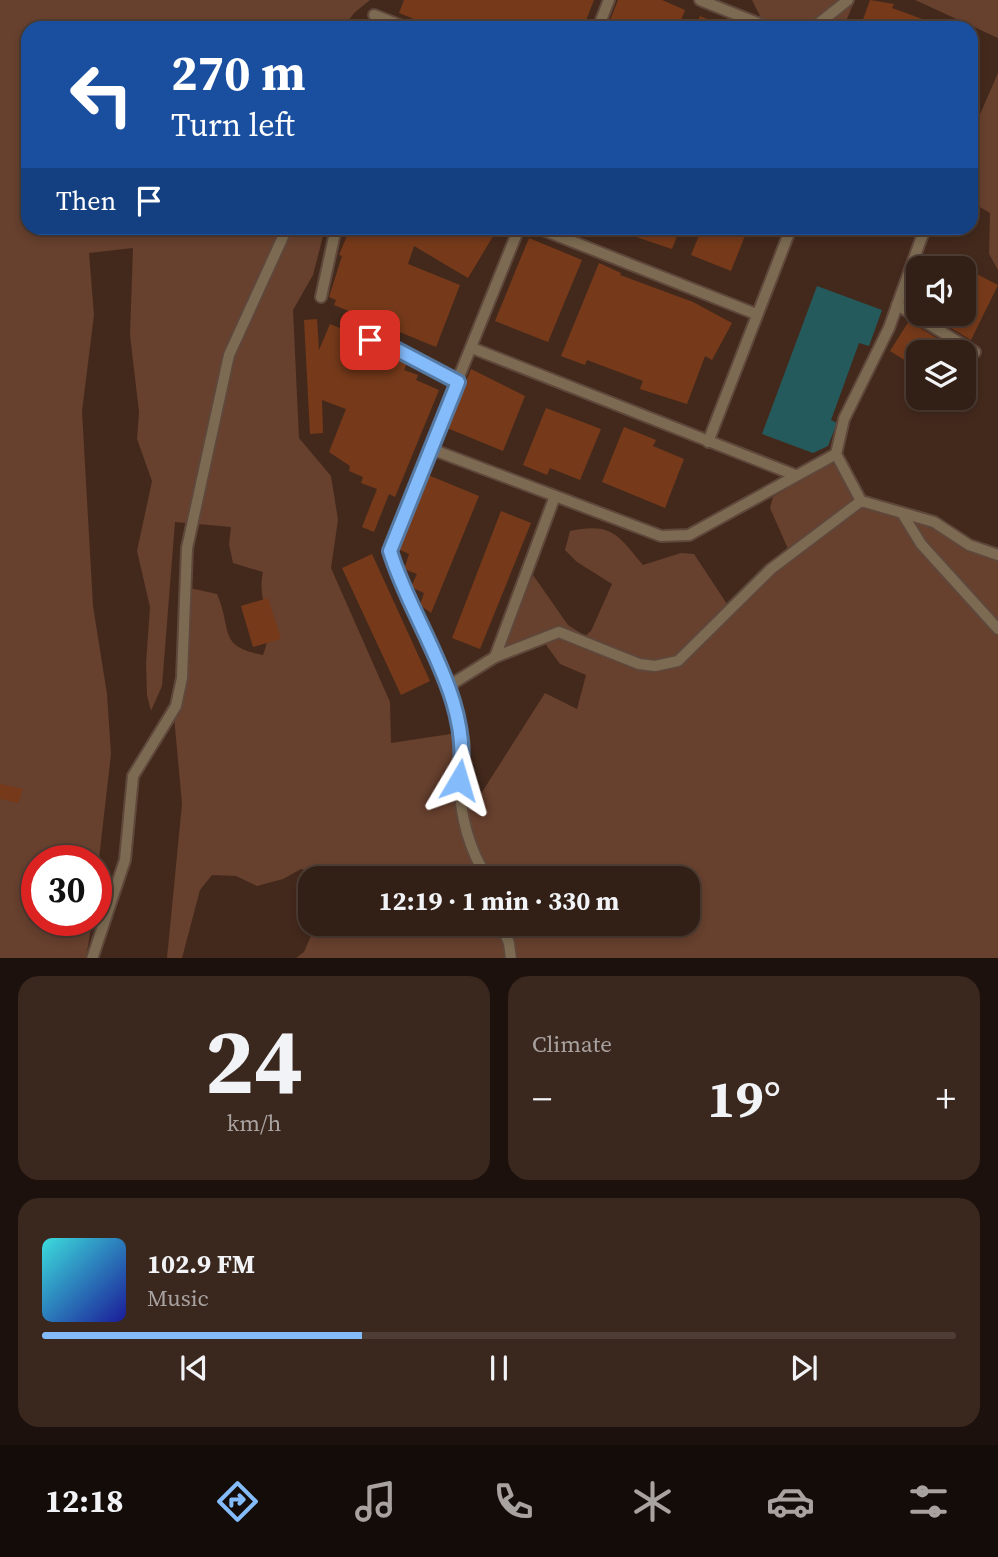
<!DOCTYPE html>
<html lang="en">
<head>
<meta charset="utf-8">
<style>
  body { margin:0; font-family:"Source Serif 4",serif; background:#3a271e; color:#f1f3f6; height:100vh; display:flex; flex-direction:column; font-size:26px; white-space:nowrap }
  * { box-sizing:border-box; margin:0 }
  p { font-size:23px; color:#a8a2a0 }
  .icon { flex:none; width:38px; height:38px; fill:none; stroke:currentColor; stroke-width:2; stroke-linecap:round; stroke-linejoin:round }
  .map { position:relative; height:958px; overflow:hidden }
  .sheet { display:flex; flex-direction:column; gap:18px; padding:18px; background:#1c110c; flex:1 }
  .sheet>* { flex:none }
  .top-card { position:absolute; left:21px; top:21px; width:957px; height:214px; border-radius:21px; box-shadow:0 4px 10px #0003,0 0 0 2px #4d3d34; background:#1a4fa0; color:#fff; overflow:hidden }
  .buttons { position:absolute; left:906px; top:256px; display:grid; gap:14px }
  .buttons a { display:grid; place-items:center; width:70px; height:70px; border-radius:14px; background:#321f15; box-shadow:0 4px 10px #0003,0 0 0 2px #4d3d34; font-size:35px }
  .speed { position:absolute; left:21px; top:845px; display:flex; gap:14px; font-size:35px; font-weight:700; text-align:center }
  .speed>* { display:grid; place-content:center; width:91px; height:91px; border-radius:50%; background:#321f15; box-shadow:0 4px 10px #0003,0 0 0 2px #4d3d34; line-height:1 }
  .speed .limit { border:10px solid #d22; background:#fff; color:#111 }
  .pin { position:absolute; display:grid; place-items:center; width:60px; height:60px; color:#fff; margin:-30px; border-radius:14px; box-shadow:0 4px 10px #0006 }
  .me { position:absolute; width:77px; margin:-38px; rotate:7deg; stroke-linejoin:round; filter:drop-shadow(0 0 5px #0008) }
  .turn { display:flex; align-items:center; gap:24px; height:147px; padding:0 35px; font-size:32px }
  .turn .icon { width:91px; height:91px; stroke-width:2.5 }
  .turn b { display:block; font-size:49px; line-height:60px }
  .then { display:flex; align-items:center; height:66px; padding:0 35px; background:#0003; gap:14px; font-size:26px }
  .big { font-size:52px; font-weight:700; line-height:1.1 }
  .sheet .tile { flex:1; display:flex; flex-direction:column; justify-content:center; gap:10px; min-width:0; padding:0 24px; border-radius:21px; background:#3a271e }
  .sheet .dial { align-items:center; gap:0 }
  .dial b { font-size:91px; line-height:1 }
  .song { display:flex; align-items:center; gap:21px }
  .cover { width:84px; height:84px; border-radius:10px; background:linear-gradient(135deg,hsl(180 70% 55%),hsl(240 70% 35%)) }
  .played { height:7px; border-radius:4px; background:linear-gradient(90deg,#84bbfb 35%,#4d3d34 35%) }
  .keys { display:flex; justify-content:space-around; direction:ltr }
  .heat { display:flex; justify-content:space-between; align-items:center; font-size:38px; direction:ltr }
  .sheet .tiles { flex:1; display:grid; gap:18px; grid-template-columns:1fr 1fr }
  .tile:last-child { grid-column:span 2 }
  .trip { position:absolute; left:298px; top:866px; width:402px; height:70px; border-radius:21px; background:#321f15; box-shadow:0 4px 10px #0003,0 0 0 2px #4d3d34; font-weight:700; line-height:70px; text-align:center }
  .tab-bar { display:flex; height:112px; justify-content:space-around; align-items:center; background:#140c08; color:#a8a2a0 }
  .tab-bar .icon { width:49px; height:49px }
  .tab-bar .current { color:#84bbfb }
  .tab-bar b { font-size:32px; color:#f1f3f6 }
  .map>svg:first-child { display:block }
</style>
</head>
<body>
<div class="map">
<svg width="998" height="959" viewBox="0 0 998 959">
  <rect width="100%" height="100%" fill="#43291c"/>
  <g fill="#67402e">
    <path d="M 0,0 L 370,0 L 354,13 L 343,28 L 28,28 L 28,228 L 325,228 L 313,275 L 293,310 L 299,438 L 331,476 L 338,520 L 331,568 L 390,702 L 391,743 L 457,733 L 451,769 L 458,794 L 477,800 L 545,693 L 577,709 L 586,675 L 560,664 L 538,634 L 502,650 L 533,575 L 568,625 L 585,636 L 591,631 L 612,584 L 577,562 L 565,550 L 570,531 C 612,522 618,535 643,565 L 681,553 L 694,554 L 731,610 L 792,558 L 770,508 L 773,497 L 830,463 L 840,467 L 853,501 L 864,509 L 932,526 L 998,558 L 998,958 L 296,958 L 304,952 L 316,924 L 688,924 L 688,878 L 314,878 L 312,872 L 301,869 L 283,879 L 257,886 L 236,876 L 212,875 L 200,890 L 182,958 L 167,958 L 182,804 L 174,716 L 178,684 L 179,592 L 190,588 L 217,594 C 233,631 217,646 263,655 C 277,619 256,604 263,572 L 233,563 L 229,544 L 231,527 L 175,522 L 162,686 L 151,711 L 147,695 L 146,664 L 150,607 L 137,551 L 152,481 L 137,439 L 139,412 L 130,335 L 133,248 L 89,253 L 94,315 L 82,411 L 93,606 L 107,694 L 111,754 L 96,885 L 96,861 L 37,861 L 37,920 L 92,921 L 86,958 L 0,959 Z"/>
    <path d="M 752,0 L 855,0 L 843,28 L 787,28 L 761,18 Z"/>
    <path d="M 915,0 L 998,0 L 998,38 Z"/>
    <path d="M 998,73 L 998,270 L 989,254 L 990,213 L 971,202 L 971,135 Z"/>
  </g>
  <path fill="#245a5c" d="M 817,286 L 882,310 L 869,346 L 859,343 L 831,420 L 837,423 L 828,446 L 813,453 L 762,434 Z"/>
  <g fill="#763a1a">
    <path d="M 404,0 L 594,0 L 583,28 L 436,28 L 399,13 Z"/>
    <path d="M 618,0 L 662,0 L 685,10 L 678,28 L 607,28 Z"/>
    <path d="M 870,0 L 894,4 L 892,8 L 947,28 L 860,28 Z"/>
    <path d="M 700,16 L 728,28 L 695,28 Z"/>
    <path d="M 350,228 L 498,228 L 468,278 L 414,246 L 408,264 L 460,285 L 436,347 L 334,305 L 336,300 L 329,297 L 342,256 L 339,255 Z"/>
    <path d="M 609,228 L 680,228 L 672,249 Z"/>
    <path d="M 702,228 L 748,228 L 731,271 L 691,255 Z"/>
    <path d="M 529,238 L 582,260 L 548,342 L 495,321 Z"/>
    <path d="M 599,263 L 621,273 L 620,275 L 693,302 L 732,323 L 712,360 L 705,356 L 687,404 L 640,389 L 643,381 L 587,360 L 585,365 L 561,356 Z"/>
    <path d="M 971,271 L 998,285 L 971,340 L 926,313 L 964,313 L 964,277 L 967,278 Z"/>
    <path d="M 317,319 L 319,350 L 330,324 L 363,337 L 363,344 L 367,347 L 407,363 L 404,370 L 418,375 L 416,380 L 439,390 L 395,497 L 389,494 L 374,532 L 362,527 L 377,489 L 361,483 L 363,477 L 349,471 L 350,466 L 329,452 L 346,409 L 322,400 L 323,433 L 310,434 L 304,320 Z"/>
    <path d="M 909,321 L 959,352 L 919,352 L 919,369 L 890,351 Z"/>
    <path d="M 471,369 L 525,396 L 503,451 L 447,428 Z"/>
    <path d="M 546,408 L 601,429 L 580,480 L 550,468 L 547,475 L 523,465 Z"/>
    <path d="M 624,427 L 656,440 L 653,446 L 684,459 L 665,508 L 602,482 Z"/>
    <path d="M 428,475 L 479,496 L 431,613 L 420,605 L 424,593 L 411,587 L 417,574 L 404,569 L 409,554 L 398,549 Z"/>
    <path d="M 501,511 L 531,523 L 480,649 L 452,638 Z"/>
    <path d="M 372,554 L 430,681 L 401,695 L 342,568 Z"/>
    <path d="M 268,598 L 281,639 L 253,647 L 241,606 Z"/>
    <path d="M 0,784 L 23,789 L 18,803 L 0,799 Z"/>
  </g>
  <g fill="none" stroke-linecap="round" stroke-linejoin="round">
    <defs>
      <g id="minor">
        <path d="M 700,0 L 770,28"/>
        <path d="M 374,15 L 407,28"/>
        <path d="M 598,28 L 609,0"/>
        <path d="M 813,28 L 848,0"/>
        <path d="M 538,228 L 756,314"/>
        <path d="M 321,297 L 336,228"/>
        <path d="M 897,305 L 975,352"/>
        <path d="M 370,340 L 411,356 L 458,382"/>
        <path d="M 472,348 L 795,475"/>
        <path d="M 708,442 L 791,228"/>
        <path d="M 431,449 L 661,536 L 689,535 L 836,454"/>
        <path d="M 861,501 L 836,454 L 844,419 L 889,328 L 925,228"/>
        <path d="M 902,513 L 921,544 L 998,629"/>
        <path d="M 495,657 L 555,496"/>
        <path d="M 447,687 L 495,657 L 559,632 L 639,664 L 655,666 L 678,661 L 771,569 L 861,501 L 934,522 L 969,545 L 998,555"/>
        <path d="M 488,878 C 470,853 459,813 460,782 C 460,769 465,758 464,745 C 455,676 409,616 389,550 L 519,228"/>
        <path d="M 501,924 L 509,943 L 511,959"/>
        <path d="M 92,959 L 125,860 L 133,776 L 176,706 L 182,678 L 187,548 L 229,355 L 287,228"/>
      </g>
    </defs>
    <use href="#minor" stroke="#5f473b" stroke-width="14"/>
    <use href="#minor" stroke="#7c6b52" stroke-width="10"/>
  </g>
  <g fill="none" stroke-linecap="round" stroke-linejoin="round">
    <defs>
      <path id="route" d="M 370,340 L 390,346 L 458,382 L 390,551 C 412,624 475,701 459,780"/>
    </defs>
    <use href="#route" stroke="#567aa3" stroke-width="18"/>
    <use href="#route" stroke="#84bbfb" stroke-width="12"/>
  </g>
</svg>
<div class="buttons">
<a><svg class="icon" aria-label="sound" viewBox="0 0 24 24"><path d="M4 9h4l5-4v14l-5-4H4zM17 9q2 3 0 6"/></svg></a>
<a><svg class="icon" aria-label="layers" viewBox="0 0 24 24"><path d="M12 4l9 5-9 5-9-5zM3 14l9 5 9-5"/></svg></a>
</div>
<div class="speed"><div class="limit">30</div></div>
<div class="pin" style="left:370px;top:340px;background:#d93025"><svg class="icon" aria-label="arrive" viewBox="0 0 24 24"><path d="M6 21V4h12l-3 4 3 4H6"/></svg></div>
<svg class="me" style="left:459px;top:780px" viewBox="-20 -20 40 40"><path d="M0-17L14 15 0 8-14 15z" fill="#84bbfb" stroke="#fff" stroke-width="4"/></svg>
<div class="trip">12:19 · 1 min · 330 m</div>
<div class="top-card">
<div class="turn"><svg class="icon" aria-label="left" viewBox="0 0 24 24"><path d="M17 20v-9H6M10 6l-5 5 5 5"/></svg><div><b>270 m</b>Turn left</div></div>
<div class="then">Then<svg class="icon" aria-label="arrive" viewBox="0 0 24 24"><path d="M6 21V4h12l-3 4 3 4H6"/></svg></div>
</div>
</div>
<section class="sheet">
<div class="tiles">
<div class="tile dial"><b>24</b><p>km/h</p></div>
<div class="tile"><p>Climate</p>
<div class="heat"><a>−</a><b class="big">19°</b><a>+</a></div>
</div>
<div class="tile">
<div class="song"><i class="cover"></i><div><b>102.9 FM</b><p>Music</p></div></div>
<div class="played"></div>
<div class="keys"><svg class="icon" aria-label="previous" viewBox="0 0 24 24"><path d="M18 5L8 12l10 7zM5 5v14"/></svg><svg class="icon" aria-label="pause" viewBox="0 0 24 24"><path d="M8 5v14M16 5v14"/></svg><svg class="icon" aria-label="next" viewBox="0 0 24 24"><path d="M6 5l10 7-10 7zM19 5v14"/></svg></div>
</div>
</div>
</section>
<nav class="tab-bar">
<b>12:18</b>
<svg class="icon current" aria-label="directions" viewBox="0 0 24 24"><path d="M12 3l9 9-9 9-9-9zM9 14v-3h6M13 9l2 2-2 2"/></svg>
<svg class="icon" aria-label="music" viewBox="0 0 24 24"><path d="M9 18V5l10-2v13"/><circle cx="6" cy="18" r="3"/><circle cx="16" cy="16" r="3"/></svg>
<svg class="icon" aria-label="phone" viewBox="0 0 24 24"><path d="M5 4h4l2 5-3 2q2 4 5 5l2-3 5 2v4C11 20 4 13 5 4z"/></svg>
<svg class="icon" aria-label="climate" viewBox="0 0 24 24"><path d="M12 3v18M4 7l16 10M4 17L20 7"/></svg>
<svg class="icon" aria-label="car" viewBox="0 0 24 24"><path d="M5 17H2v-5l4-1 3-4h7l3 4 3 1v5h-3M9 17h6M6 11h13"/><circle cx="7" cy="17" r="2"/><circle cx="17" cy="17" r="2"/></svg>
<svg class="icon" aria-label="filters" viewBox="0 0 24 24"><path d="M4 7h16M4 17h16"/><circle cx="9" cy="7" r="2"/><circle cx="15" cy="17" r="2"/></svg>
</nav>
</body>
</html>
